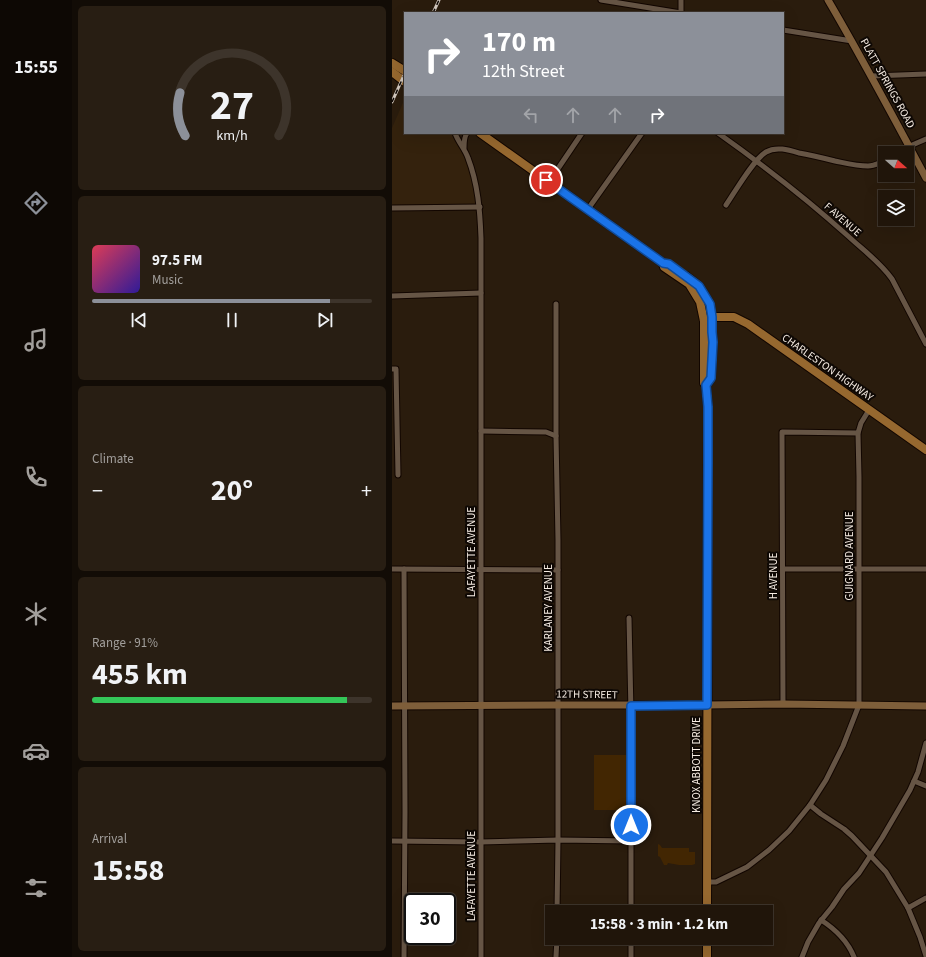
<!DOCTYPE html>
<html lang="en">
<head>
<meta charset="utf-8">
<style>
  body { margin:0; font-family:"Source Sans 3",sans-serif; background:#281e13; color:#f1f3f6; height:100vh; display:flex; flex-direction:column; font-size:15px; white-space:nowrap }
  * { box-sizing:border-box; margin:0 }
  p { font-size:13px; color:#a29f9c }
  .icon { flex:none; width:22px; height:22px; fill:none; stroke:currentColor; stroke-width:2; stroke-linecap:round; stroke-linejoin:round }
  .map { position:relative; flex:1; overflow:hidden }
  .sheet { display:flex; flex-direction:column; gap:6px; padding:6px; background:#120c06; width:320px }
  .sheet>* { flex:none }
  .top-card { position:absolute; left:12px; top:12px; width:380px; height:122px; border-radius:0px; box-shadow:0 4px 16px #0002,0 0 0 1px #3d342b; background:#8c9099; color:#fff; overflow:hidden }
  .needle { width:26px; rotate:111deg }
  .fabs { position:absolute; left:486px; top:146px; display:grid; gap:8px }
  .fabs a { display:grid; place-items:center; width:36px; height:36px; border-radius:0px; background:#20150a; box-shadow:0 4px 16px #0002,0 0 0 1px #3d342b; font-size:20px }
  .speed { position:absolute; left:12px; top:893px; display:flex; gap:8px; font-size:20px; font-weight:700; text-align:center }
  .speed>* { display:grid; place-content:center; width:52px; height:52px; border-radius:50%; background:#20150a; box-shadow:0 4px 16px #0002,0 0 0 1px #3d342b; line-height:1 }
  .speed .limit { border:2px solid #111; border-radius:6px; background:#fff; color:#111 }
  .pin { position:absolute; display:grid; place-items:center; width:34px; height:34px; color:#fff; margin:-17px; border:2px solid #fff; border-radius:50%; box-shadow:0 1px 4px #0007 }
  .me { position:absolute; width:44px; margin:-22px; rotate:0deg; stroke-linejoin:round; filter:drop-shadow(0 0 3px #0008) }
  .turn { display:flex; align-items:center; gap:14px; height:84px; padding:0 12px; font-size:18px }
  .turn .icon { width:52px; height:52px; stroke-width:2.5 }
  .turn b { display:block; font-size:28px; line-height:34px }
  .lanes { display:flex; align-items:center; height:38px; padding:0 12px; background:#0003; justify-content:center; gap:20px; direction:ltr }
  .lanes .off { opacity:.35 }
  .big { font-size:30px; font-weight:700; line-height:1.1 }
  .sheet .widget { flex:1; display:flex; flex-direction:column; justify-content:center; gap:6px; min-width:0; padding:0 14px; border-radius:6px; background:#281e13 }
  .sheet .dial { align-items:center; gap:0 }
  .dial svg { height:104px; overflow:visible; fill:none; stroke:#3d342b; stroke-width:7; stroke-linecap:round; text-anchor:middle }
  .dial text { fill:#f1f3f6; stroke:none }
  .song { display:flex; align-items:center; gap:12px }
  .cover { width:48px; height:48px; border-radius:6px; background:linear-gradient(135deg,hsl(350 70% 55%),hsl(250 70% 35%)) }
  .played { height:4px; border-radius:2px; background:linear-gradient(90deg,#8c9099 85%,#3d342b 85%) }
  .keys { display:flex; justify-content:space-around; direction:ltr }
  .heat { display:flex; justify-content:space-between; align-items:center; font-size:22px; direction:ltr }
  .charge { height:6px; border-radius:3px; background:linear-gradient(90deg,#34c759 91%,#3d342b 0) }
  .trip { position:absolute; left:153px; top:905px; width:228px; height:40px; border-radius:0px; background:#20150a; box-shadow:0 4px 16px #0002,0 0 0 1px #3d342b; font-weight:700; line-height:40px; text-align:center }
  main { display:flex; flex:1; min-height:0 }
  .tabs { display:flex; flex-direction:column; width:72px; justify-content:space-around; align-items:center; background:#0d0804; color:#a29f9c }
  .tabs .icon { width:28px; height:28px }
  .tabs .active { color:#8c9099 }
  .tabs b { font-size:18px; color:#f1f3f6 }
  .map>svg:first-child { display:block }
</style>
</head>
<body>
<main>
<nav class="tabs">
<b>15:55</b>
<svg class="icon active" aria-label="directions" viewBox="0 0 24 24"><path d="M12 3l9 9-9 9-9-9zM9 14v-3h6M13 9l2 2-2 2"/></svg>
<svg class="icon" aria-label="music" viewBox="0 0 24 24"><path d="M9 18V5l10-2v13"/><circle cx="6" cy="18" r="3"/><circle cx="16" cy="16" r="3"/></svg>
<svg class="icon" aria-label="phone" viewBox="0 0 24 24"><path d="M5 4h4l2 5-3 2q2 4 5 5l2-3 5 2v4C11 20 4 13 5 4z"/></svg>
<svg class="icon" aria-label="climate" viewBox="0 0 24 24"><path d="M12 3v18M4 7l16 10M4 17L20 7"/></svg>
<svg class="icon" aria-label="car" viewBox="0 0 24 24"><path d="M5 17H2v-5l4-1 3-4h7l3 4 3 1v5h-3M9 17h6M6 11h13"/><circle cx="7" cy="17" r="2"/><circle cx="17" cy="17" r="2"/></svg>
<svg class="icon" aria-label="filters" viewBox="0 0 24 24"><path d="M4 7h16M4 17h16"/><circle cx="9" cy="7" r="2"/><circle cx="15" cy="17" r="2"/></svg>
</nav>
<section class="sheet">
<div class="widget dial"><svg viewBox="0 0 100 80">
<path d="M14 69A42 42 0 1 1 86 69"/>
<path d="M14 69A42 42 0 0 1 10 36" stroke="#8c9099"/>
<text x="50" y="56" font-size="32" font-weight="700">27</text>
<text x="50" y="72" font-size="11">km/h</text>
</svg></div>
<div class="widget">
<div class="song"><i class="cover"></i><div><b>97.5 FM</b><p>Music</p></div></div>
<div class="played"></div>
<div class="keys"><svg class="icon" aria-label="previous" viewBox="0 0 24 24"><path d="M18 5L8 12l10 7zM5 5v14"/></svg><svg class="icon" aria-label="pause" viewBox="0 0 24 24"><path d="M8 5v14M16 5v14"/></svg><svg class="icon" aria-label="next" viewBox="0 0 24 24"><path d="M6 5l10 7-10 7zM19 5v14"/></svg></div>
</div>
<div class="widget"><p>Climate</p>
<div class="heat"><a>−</a><b class="big">20°</b><a>+</a></div>
</div>
<div class="widget"><p>Range · 91%</p><b class="big">455 km</b><div class="charge"></div></div>
<div class="widget"><p>Arrival</p><b class="big">15:58</b></div>
</section>
<div class="map">
<svg width="534" height="957" viewBox="0 0 534 957">
  <rect width="100%" height="100%" fill="#2a1c0d"/>
  <path fill="#34220d" d="M 13,98 L 13,133 L 63,133 L 72,149 L 88,207 L 0,208 L 0,128 Z"/>
  <g fill="#422602">
    <rect x="202" y="755" width="37" height="55"/>
    <path d="M 266,844 L 268,845 L 270,848 L 297,848 L 297,852 L 303,852 L 303,864 L 300,865 L 287,865 L 276,863 L 275,865 L 272,865 L 268,857 L 266,856 Z"/>
  </g>
  <g fill="none" stroke-linecap="round" stroke-linejoin="round">
    <defs>
      <g id="minor">
        <path d="M 209,0 L 289,13"/>
        <path d="M 289,0 L 289,13"/>
        <path d="M 391,30 L 460,41"/>
        <path d="M 480,76 L 534,74"/>
        <path d="M 63,133 C 66,142 73,149 76,158 C 86,184 88,211 89,238 L 89,957"/>
        <path d="M 326,133 C 371,165 415,199 456,236 C 471,250 488,262 500,279 L 534,344"/>
        <path d="M 72,148 C 72,143 72,137 75,133"/>
        <path d="M 507,153 L 518,146 L 534,139"/>
        <path d="M 157,182 L 190,133"/>
        <path d="M 334,205 C 343,192 361,160 374,152 C 384,146 397,150 407,153 C 419,155 431,158 443,161 C 453,163 465,166 476,166 C 482,166 487,163 493,161"/>
        <path d="M 0,208 L 88,207"/>
        <path d="M 196,209 L 250,133"/>
        <path d="M 0,296 L 89,293"/>
        <path d="M 164,304 L 164,436 L 166,540 L 166,840 L 165,912"/>
        <path d="M 0,369 L 4,369 L 6,475"/>
        <path d="M 89,431 L 154,432 L 164,436"/>
        <path d="M 0,569 L 166,570"/>
        <path d="M 12,569 L 13,812 L 12,957"/>
        <path d="M 391,569 L 534,569"/>
        <path d="M 237,618 L 239,713 L 239,912"/>
        <path d="M 391,704 L 390,432 L 466,433"/>
        <path d="M 522,781 L 534,786"/>
        <path d="M 418,805 L 429,814 L 452,829 L 460,836 L 494,872 L 516,908 L 528,937 L 534,956"/>
        <path d="M 0,841 L 88,842 L 166,840 L 239,841"/>
        <path d="M 315,882 L 324,882 L 355,867 L 377,850 L 397,831 L 418,805 L 434,780 L 451,746 L 467,705 L 467,477 L 466,433 L 469,423 L 477,410"/>
        <path d="M 516,908 L 534,898"/>
        <path d="M 429,920 C 443,929 456,942 462,957"/>
        <path d="M 239,938 L 239,957"/>
        <path d="M 164,957 L 165,938"/>
        <path d="M 410,957 L 416,942 L 427,923 L 440,907 L 452,889 L 467,873 L 490,838 L 518,790 L 526,772 L 534,743"/>
      </g>
      <g id="secondary">
        <path d="M 436,0 C 470,58 502,118 534,178"/>
        <path d="M 0,706 L 166,705 L 315,705 L 391,704 L 534,706"/>
      </g>
      <g id="primary">
        <path d="M 0,63 L 13,71"/>
        <path d="M 0,72 L 13,82"/>
        <path d="M 88,133 L 271,263 L 272,267 L 297,284 L 308,302 L 312,321 L 312,383 L 314,385 L 316,407 L 315,912"/>
        <path d="M 294,276 L 307,286 L 318,304 L 320,317 L 320,332 L 321,342 L 319,378 L 314,385"/>
        <path d="M 312,321 L 320,317 L 342,317 L 356,324 L 534,450"/>
        <path d="M 315,938 L 315,957"/>
      </g>
    </defs>
    <use href="#minor" stroke="#120600" stroke-width="7"/>
    <use href="#secondary" stroke="#120600" stroke-width="9"/>
    <use href="#primary" stroke="#120600" stroke-width="10"/>
    <use href="#minor" stroke="#665545" stroke-width="5"/>
    <use href="#secondary" stroke="#7e5e3a" stroke-width="7"/>
    <use href="#primary" stroke="#96682f" stroke-width="8"/>
    <defs>
      <g id="rail">
        <path d="M 41,13 L 47,0"/>
        <path d="M 0,102 L 13,73"/>
      </g>
    </defs>
    <use href="#rail" stroke="#d3c9bf" stroke-width="3"/>
    <use href="#rail" stroke="#0e0804" stroke-width="1.5" stroke-dasharray="4.5" stroke-linecap="butt"/>
  </g>
  <g fill="none" stroke-linecap="round" stroke-linejoin="round">
    <defs>
      <path id="route" d="M 154,180 L 271,263 L 277,264 L 307,286 L 318,304 L 320,317 L 320,332 L 321,342 L 319,378 L 314,385 L 316,407 L 316,463 L 315,705 L 239,706 L 239,825"/>
    </defs>
    <use href="#route" stroke="#114b97" stroke-width="10"/>
    <use href="#route" stroke="#1a73e8" stroke-width="7"/>
  </g>
  <g text-anchor="middle" stroke-width="4" stroke-linejoin="round" paint-order="stroke">
    <g font-size="11" fill="#f5ebe2" stroke="#0e0804">
      <text transform="translate(496 83) rotate(61)" y="4">PLATT SPRINGS ROAD</text>
      <text transform="translate(451 219) rotate(41)" y="4">F AVENUE</text>
      <text transform="translate(436 367) rotate(35)" y="4">CHARLESTON HIGHWAY</text>
      <text transform="translate(79 552) rotate(-90)" y="4">LAFAYETTE AVENUE</text>
      <text transform="translate(457 556) rotate(-90)" y="4">GUIGNARD AVENUE</text>
      <text transform="translate(381 576) rotate(-90)" y="4">H AVENUE</text>
      <text transform="translate(156 608) rotate(-90)" y="4">KARLANEY AVENUE</text>
      <text transform="translate(195 694) rotate(1)" y="4">12TH STREET</text>
      <text transform="translate(304 765) rotate(-90)" y="4">KNOX ABBOTT DRIVE</text>
      <text transform="translate(79 876) rotate(-90)" y="4">LAFAYETTE AVENUE</text>
    </g>
  </g>
</svg>
<div class="fabs">
<a><svg class="needle" viewBox="-14 -14 28 28"><path d="M0-13l5 13h-10z" fill="#e53935"/><path d="M0 13l5-13h-10z" fill="#a29f9c"/></svg></a>
<a><svg class="icon" aria-label="layers" viewBox="0 0 24 24"><path d="M12 4l9 5-9 5-9-5zM3 14l9 5 9-5"/></svg></a>
</div>
<div class="speed"><div class="limit">30</div></div>
<div class="pin" style="left:154px;top:180px;background:#d93025"><svg class="icon" aria-label="arrive" viewBox="0 0 24 24"><path d="M6 21V4h12l-3 4 3 4H6"/></svg></div>
<svg class="me" style="left:239px;top:825px" viewBox="-20 -20 40 40"><circle r="17" fill="#1a73e8" stroke="#fff" stroke-width="3"/><path d="M0-11L8 9 0 5-8 9z" fill="#fff"/></svg>
<div class="trip">15:58 · 3 min · 1.2 km</div>
<div class="top-card">
<div class="turn"><svg class="icon" aria-label="right" viewBox="0 0 24 24"><path d="M7 20v-9h11M14 6l5 5-5 5"/></svg><div><b>170 m</b>12th Street</div></div>
<div class="lanes"><svg class="icon off" aria-label="left" viewBox="0 0 24 24"><path d="M17 20v-9H6M10 6l-5 5 5 5"/></svg><svg class="icon off" aria-label="ahead" viewBox="0 0 24 24"><path d="M12 20V5M6 11l6-6 6 6"/></svg><svg class="icon off" aria-label="ahead" viewBox="0 0 24 24"><path d="M12 20V5M6 11l6-6 6 6"/></svg><svg class="icon" aria-label="right" viewBox="0 0 24 24"><path d="M7 20v-9h11M14 6l5 5-5 5"/></svg></div>
</div>
</div>
</main>
</body>
</html>
